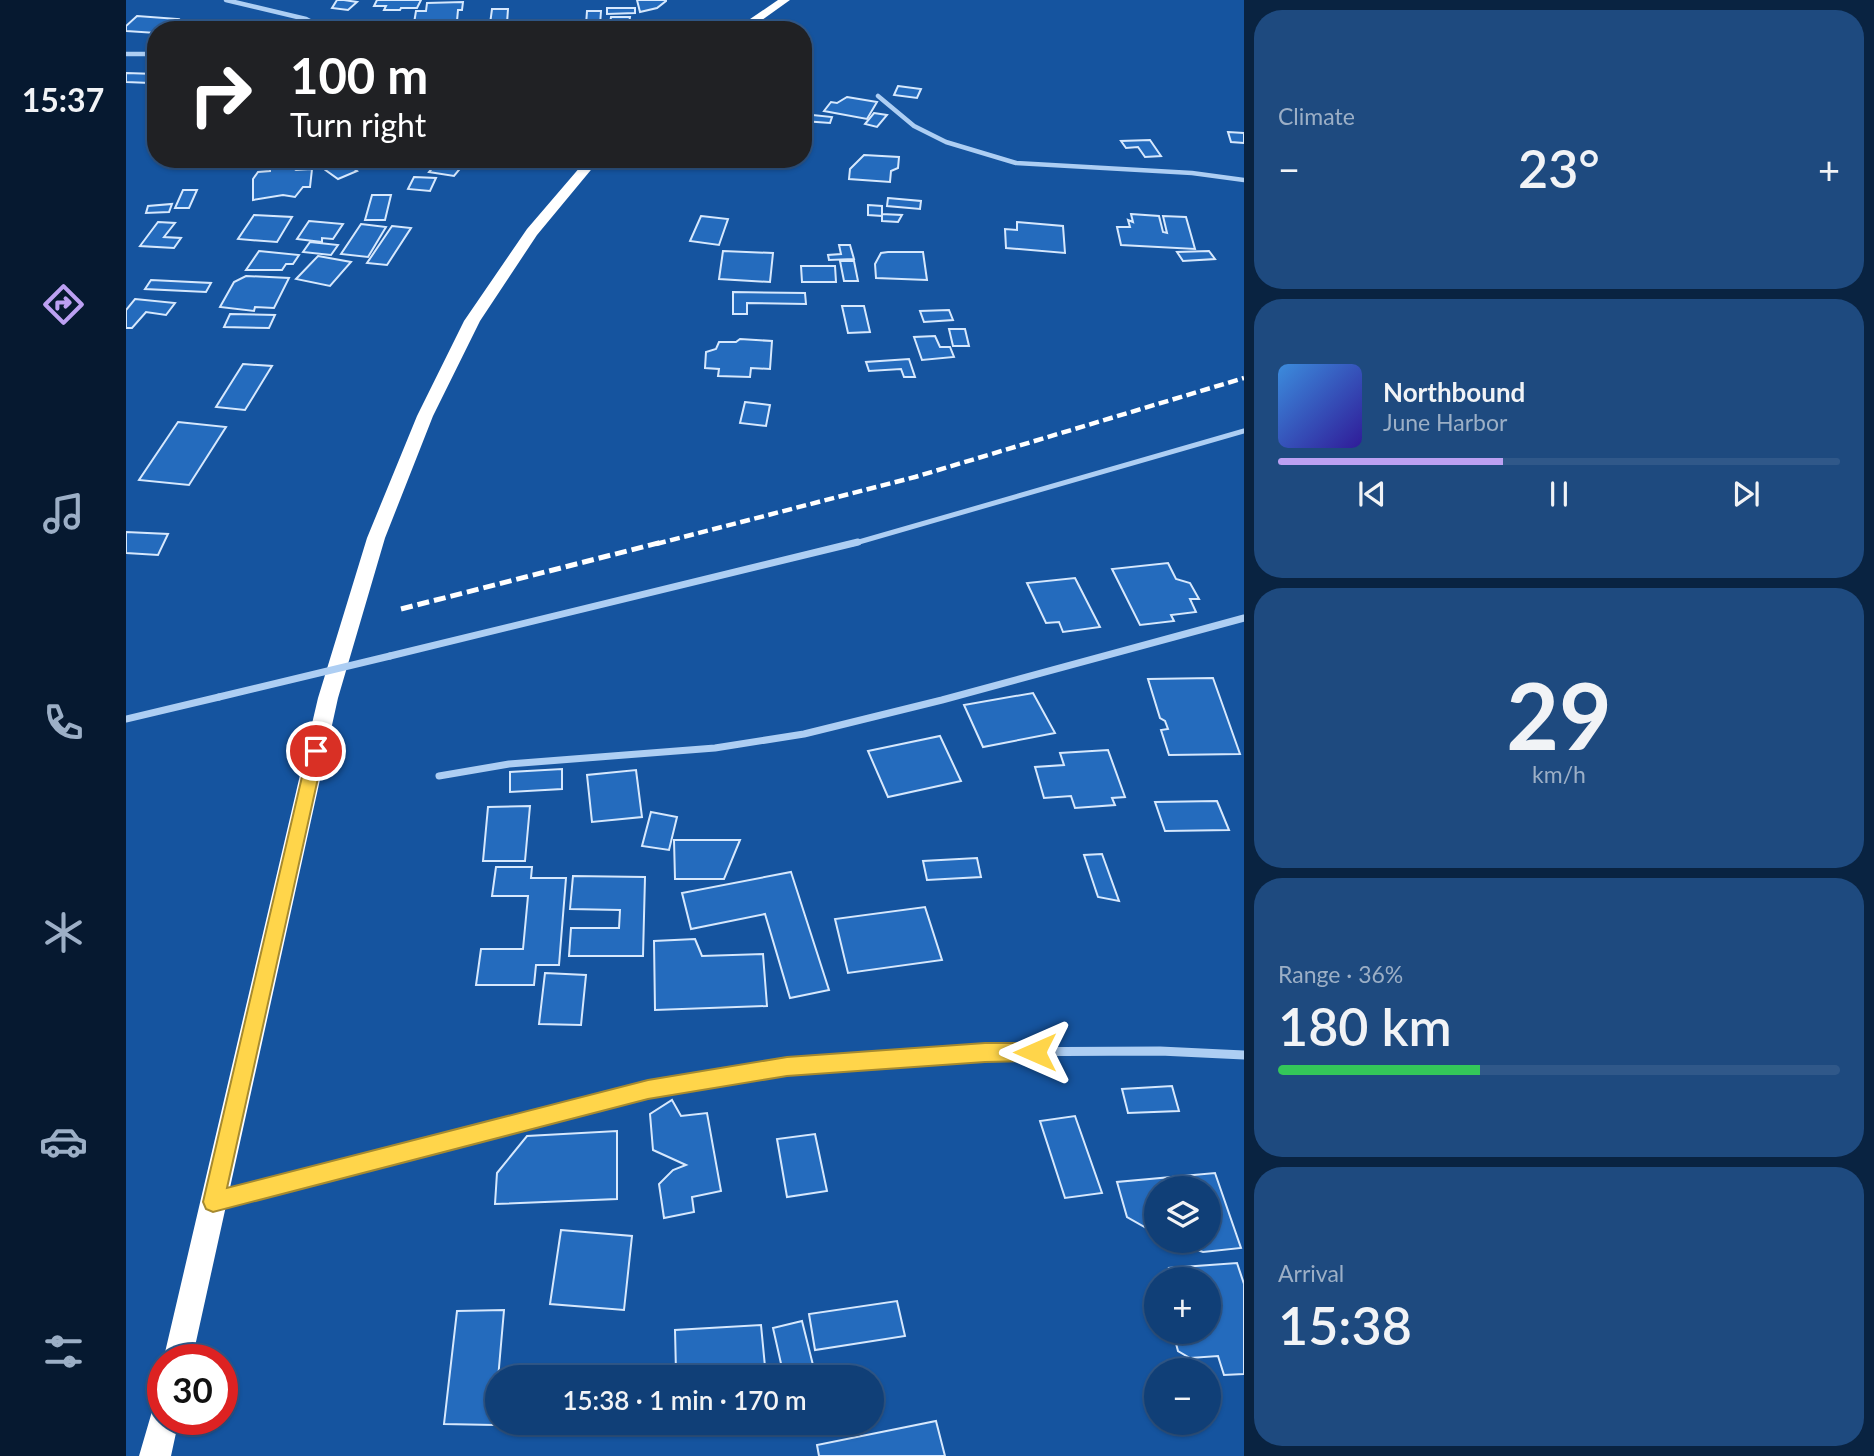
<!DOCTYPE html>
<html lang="en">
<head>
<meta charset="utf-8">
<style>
  body { margin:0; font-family:Lato,sans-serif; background:#1e4a7f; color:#f1f3f6; height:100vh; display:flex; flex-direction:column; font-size:26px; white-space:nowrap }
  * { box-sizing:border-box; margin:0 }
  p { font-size:23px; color:#9cafc6 }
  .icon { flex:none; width:38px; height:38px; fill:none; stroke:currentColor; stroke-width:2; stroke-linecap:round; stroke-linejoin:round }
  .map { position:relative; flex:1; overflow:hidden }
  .sheet { display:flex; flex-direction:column; gap:10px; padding:10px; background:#092341; width:630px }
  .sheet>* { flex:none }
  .top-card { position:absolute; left:21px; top:21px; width:665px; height:147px; border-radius:28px; box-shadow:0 2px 5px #0004,0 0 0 2px #305889; background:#202124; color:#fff; overflow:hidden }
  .buttons { position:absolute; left:1018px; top:1176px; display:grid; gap:14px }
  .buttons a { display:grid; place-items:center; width:77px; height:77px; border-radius:50%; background:#103f77; box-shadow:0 2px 5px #0004,0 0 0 2px #305889; font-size:35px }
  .speed { position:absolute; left:21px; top:1344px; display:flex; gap:14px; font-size:35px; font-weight:700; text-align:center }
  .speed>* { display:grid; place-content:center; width:91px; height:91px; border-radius:50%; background:#103f77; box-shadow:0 2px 5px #0004,0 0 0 2px #305889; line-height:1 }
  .speed .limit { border:10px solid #d22; background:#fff; color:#111 }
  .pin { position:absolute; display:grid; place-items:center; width:60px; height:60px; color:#fff; margin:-30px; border:4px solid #fff; border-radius:50%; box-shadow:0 2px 7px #0007 }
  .me { position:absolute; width:77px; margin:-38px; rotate:270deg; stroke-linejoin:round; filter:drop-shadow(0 0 5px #0008) }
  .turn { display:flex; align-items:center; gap:24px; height:147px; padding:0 28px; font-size:32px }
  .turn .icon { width:91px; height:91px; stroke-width:2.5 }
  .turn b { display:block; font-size:49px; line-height:60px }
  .big { font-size:52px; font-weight:600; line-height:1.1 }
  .sheet .tile { flex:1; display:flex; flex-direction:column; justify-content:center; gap:10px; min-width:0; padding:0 24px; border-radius:28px; background:#1e4a7f }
  .sheet .dial { align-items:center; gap:0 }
  .dial b { font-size:91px; line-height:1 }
  .song { display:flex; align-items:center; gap:21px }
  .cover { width:84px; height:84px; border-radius:10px; background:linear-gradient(135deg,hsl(210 70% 55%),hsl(250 70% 35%)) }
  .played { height:7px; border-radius:4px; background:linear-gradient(90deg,#bca0f2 40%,#305889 40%) }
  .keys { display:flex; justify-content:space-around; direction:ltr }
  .heat { display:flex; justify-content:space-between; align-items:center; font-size:38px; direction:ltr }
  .charge { height:10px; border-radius:5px; background:linear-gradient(90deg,#34c759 36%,#305889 0) }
  .trip { position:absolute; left:359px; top:1365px; width:399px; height:70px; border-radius:35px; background:#103f77; box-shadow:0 2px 5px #0004,0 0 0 2px #305889; font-weight:600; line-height:70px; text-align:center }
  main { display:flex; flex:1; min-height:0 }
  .dock { display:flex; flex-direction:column; width:126px; justify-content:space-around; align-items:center; background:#061930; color:#9cafc6 }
  .dock .icon { width:49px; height:49px }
  .dock .active { color:#bca0f2 }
  .dock b { font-size:32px; color:#f1f3f6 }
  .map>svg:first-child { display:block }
</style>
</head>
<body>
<main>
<nav class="dock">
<b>15:37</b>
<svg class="icon active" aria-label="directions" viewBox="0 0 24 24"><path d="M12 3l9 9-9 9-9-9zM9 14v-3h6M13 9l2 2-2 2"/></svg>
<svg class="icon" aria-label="music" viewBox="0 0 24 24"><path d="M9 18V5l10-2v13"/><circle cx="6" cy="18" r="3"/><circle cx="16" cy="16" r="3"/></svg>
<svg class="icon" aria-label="phone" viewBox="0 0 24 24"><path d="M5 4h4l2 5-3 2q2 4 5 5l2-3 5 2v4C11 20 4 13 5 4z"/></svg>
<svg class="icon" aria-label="climate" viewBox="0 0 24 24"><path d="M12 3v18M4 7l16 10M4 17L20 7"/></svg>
<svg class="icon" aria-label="car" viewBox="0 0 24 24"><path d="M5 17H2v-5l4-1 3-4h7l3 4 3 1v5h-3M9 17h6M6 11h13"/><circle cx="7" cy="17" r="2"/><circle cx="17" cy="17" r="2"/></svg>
<svg class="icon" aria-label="filters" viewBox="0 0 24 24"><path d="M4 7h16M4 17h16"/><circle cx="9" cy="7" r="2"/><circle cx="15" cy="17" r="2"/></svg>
</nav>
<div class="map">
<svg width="1118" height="1456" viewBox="0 0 1118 1456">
  <rect width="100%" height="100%" fill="#15549f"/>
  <g fill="#246bbd" stroke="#d6e8fd" stroke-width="2">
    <path d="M 211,0 L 218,0 L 231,2 L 222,10 L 206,8 Z"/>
    <path d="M 251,0 L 295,0 L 291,8 L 275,8 L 274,10 L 258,10 L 260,6 L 248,6 Z"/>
    <path d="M 511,0 L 540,0 L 540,1 L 531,8 L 514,12 Z"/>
    <path d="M 337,2 L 336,10 L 332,10 L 331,21 L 288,23 L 290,11 L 300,11 L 301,3 Z"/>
    <path d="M 481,8 L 509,8 L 509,13 L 481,14 Z"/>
    <path d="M 366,9 L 382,9 L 381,23 L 364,24 Z"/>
    <path d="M 461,11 L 475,11 L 474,25 L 460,25 Z"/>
    <path d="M 11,16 L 52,19 L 40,30 L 30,30 L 30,33 L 0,31 L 0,26 Z"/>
    <path d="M 485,17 L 504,17 L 502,29 L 483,29 Z"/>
    <path d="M 0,73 L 30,74 L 30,75 L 24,83 L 0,82 Z"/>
    <path d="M 772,86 L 795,89 L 791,98 L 768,95 Z"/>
    <path d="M 721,97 L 751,102 L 741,119 L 698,111 L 705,102 L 711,103 Z"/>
    <path d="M 748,113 L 761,115 L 751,127 L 739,124 Z"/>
    <path d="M 677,114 L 706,117 L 704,123 L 677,121 Z"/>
    <path d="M 1102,132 L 1118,133 L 1118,143 L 1105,142 Z"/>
    <path d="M 1024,140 L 1035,156 L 1019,157 L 1012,147 L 1000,148 L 995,141 Z"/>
    <path d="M 738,155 L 773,157 L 772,168 L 765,171 L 764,182 L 723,179 L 724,169 Z"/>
    <path d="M 314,159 L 342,159 L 328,176 L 303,172 Z"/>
    <path d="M 217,161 L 231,171 L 212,179 L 198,169 Z"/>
    <path d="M 161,164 L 170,170 L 186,169 L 184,187 L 177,187 L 169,197 L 157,195 L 127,200 L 127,179 L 132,172 L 144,171 L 144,166 Z"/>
    <path d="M 288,177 L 310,178 L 304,191 L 282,189 Z"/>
    <path d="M 57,190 L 71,190 L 63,208 L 49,208 Z"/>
    <path d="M 246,195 L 265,195 L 259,220 L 239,220 Z"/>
    <path d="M 762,198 L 795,201 L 794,209 L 761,206 Z"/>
    <path d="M 46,204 L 43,212 L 20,213 L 22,206 Z"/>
    <path d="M 742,205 L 756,206 L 756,214 L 776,215 L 772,222 L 756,221 L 756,216 L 742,215 Z"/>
    <path d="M 1005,214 L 1033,216 L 1037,232 L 1041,233 L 1037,216 L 1060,217 L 1069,249 L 995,245 L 991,227 L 1004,227 L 1002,220 L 1007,222 Z"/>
    <path d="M 128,215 L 166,217 L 151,242 L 112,239 Z"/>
    <path d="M 575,216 L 602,219 L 593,245 L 564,241 Z"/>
    <path d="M 183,221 L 217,224 L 207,239 L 196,238 L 196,242 L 171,239 Z"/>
    <path d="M 32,222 L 49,223 L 38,237 L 55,238 L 48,248 L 14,246 Z"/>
    <path d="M 891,222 L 937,226 L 939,253 L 880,248 L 879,229 L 891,230 Z"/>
    <path d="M 235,224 L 260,227 L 242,257 L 215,254 Z"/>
    <path d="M 266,226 L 285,228 L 261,265 L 241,263 Z"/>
    <path d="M 184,242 L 212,245 L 205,255 L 177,252 Z"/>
    <path d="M 713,245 L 724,245 L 728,259 L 703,260 L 702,255 L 715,254 Z"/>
    <path d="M 133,251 L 173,255 L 167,264 L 160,264 L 156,270 L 120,270 Z"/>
    <path d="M 597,251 L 647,253 L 644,282 L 593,279 Z"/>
    <path d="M 1083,251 L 1089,259 L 1057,261 L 1051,252 Z"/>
    <path d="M 762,252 L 797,252 L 801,280 L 750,278 L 749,264 L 755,253 Z"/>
    <path d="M 192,256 L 225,262 L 204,286 L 170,279 Z"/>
    <path d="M 714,261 L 728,261 L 732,281 L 718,281 Z"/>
    <path d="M 675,266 L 709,266 L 710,282 L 676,282 Z"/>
    <path d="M 120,276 L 163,278 L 148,308 L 129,307 L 128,311 L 94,307 L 108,282 Z"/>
    <path d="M 25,280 L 85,283 L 80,292 L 19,289 Z"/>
    <path d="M 607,292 L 679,293 L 680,304 L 621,303 L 621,314 L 607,314 Z"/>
    <path d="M 9,299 L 49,303 L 40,315 L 20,312 L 6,328 L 0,328 L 0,310 Z"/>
    <path d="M 716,306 L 738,306 L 744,332 L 722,333 Z"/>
    <path d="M 823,310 L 827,320 L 798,322 L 794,311 Z"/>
    <path d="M 104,314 L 149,315 L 143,328 L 98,327 Z"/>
    <path d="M 823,329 L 839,329 L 843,346 L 827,346 Z"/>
    <path d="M 809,336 L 814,347 L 824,347 L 828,357 L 796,360 L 788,337 Z"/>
    <path d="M 614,339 L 646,341 L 644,369 L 625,368 L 624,377 L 592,376 L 593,369 L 579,368 L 580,352 L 590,349 L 593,342 L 610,342 Z"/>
    <path d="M 783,359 L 789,377 L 778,377 L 775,369 L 743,371 L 740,362 Z"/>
    <path d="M 117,364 L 146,366 L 119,410 L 90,407 Z"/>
    <path d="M 619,402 L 644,405 L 640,426 L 614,423 Z"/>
    <path d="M 52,422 L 100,427 L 63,485 L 13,480 Z"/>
    <path d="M 0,532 L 42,534 L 32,555 L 0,553 Z"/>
    <path d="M 1042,563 L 1050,579 L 1064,583 L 1073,599 L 1064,599 L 1070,612 L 1045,615 L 1048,621 L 1014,625 L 986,569 Z"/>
    <path d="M 949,578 L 974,627 L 937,632 L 933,622 L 920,623 L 901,583 Z"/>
    <path d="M 1087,678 L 1114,754 L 1043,755 L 1035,730 L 1042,729 L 1039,721 L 1034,718 L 1022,679 Z"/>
    <path d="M 907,693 L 929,733 L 857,747 L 838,705 Z"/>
    <path d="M 814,736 L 835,781 L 762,797 L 742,751 Z"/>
    <path d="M 982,750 L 999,797 L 986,798 L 989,805 L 949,808 L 945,796 L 918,798 L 909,767 L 938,765 L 934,753 Z"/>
    <path d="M 436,769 L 436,789 L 384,792 L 384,772 Z"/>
    <path d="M 510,770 L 516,817 L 466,822 L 461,775 Z"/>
    <path d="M 1091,801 L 1103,830 L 1039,831 L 1029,802 Z"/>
    <path d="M 404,806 L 399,861 L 357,861 L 362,807 Z"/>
    <path d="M 525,812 L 551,817 L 543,850 L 516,846 Z"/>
    <path d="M 548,840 L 614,840 L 598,879 L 549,879 Z"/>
    <path d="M 976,854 L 993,901 L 972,897 L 958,855 Z"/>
    <path d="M 851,858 L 855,877 L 801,880 L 797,861 Z"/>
    <path d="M 370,867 L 406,867 L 405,878 L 440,878 L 433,965 L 410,965 L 408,985 L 350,985 L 355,949 L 397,949 L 402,896 L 366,896 Z"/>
    <path d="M 665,872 L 703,990 L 664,998 L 639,914 L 565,929 L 556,893 Z"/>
    <path d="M 447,876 L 519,877 L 517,956 L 443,956 L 445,928 L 493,928 L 494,910 L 444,909 Z"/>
    <path d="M 799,907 L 816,960 L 722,973 L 709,919 Z"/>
    <path d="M 569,939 L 576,956 L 637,954 L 641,1006 L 529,1010 L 528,941 Z"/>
    <path d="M 419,973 L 460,975 L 455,1025 L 413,1024 Z"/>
    <path d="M 1046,1086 L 1053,1111 L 1002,1113 L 996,1089 Z"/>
    <path d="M 546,1100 L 555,1116 L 581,1113 L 595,1191 L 566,1197 L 568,1212 L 538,1218 L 533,1184 L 547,1170 L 560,1165 L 527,1150 L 524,1114 Z"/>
    <path d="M 949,1116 L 976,1193 L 939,1198 L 914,1121 Z"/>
    <path d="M 491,1131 L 491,1199 L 369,1204 L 371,1173 L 401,1136 Z"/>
    <path d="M 689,1134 L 701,1191 L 661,1197 L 651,1139 Z"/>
    <path d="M 1089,1173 L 1115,1248 L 1077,1252 L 1045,1241 L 1083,1241 L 1083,1188 L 1031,1188 L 1031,1234 L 1001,1217 L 991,1182 Z"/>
    <path d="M 435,1230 L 506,1236 L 498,1310 L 424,1304 Z"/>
    <path d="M 1111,1263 L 1118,1284 L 1118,1374 L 1098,1375 L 1092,1356 L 1064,1358 L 1052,1351 L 1047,1332 L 1083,1332 L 1083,1279 L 1046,1279 L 1043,1268 Z"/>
    <path d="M 771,1301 L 779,1336 L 689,1350 L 683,1314 Z"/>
    <path d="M 378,1310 L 368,1425 L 318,1424 L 331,1311 Z"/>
    <path d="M 676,1321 L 690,1377 L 658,1377 L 647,1328 Z"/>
    <path d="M 635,1325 L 640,1377 L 597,1377 L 597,1371 L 550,1373 L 549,1330 Z"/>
    <path d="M 810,1421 L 819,1456 L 693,1456 L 691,1445 Z"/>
  </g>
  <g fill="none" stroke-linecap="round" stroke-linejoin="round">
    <g stroke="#adcef3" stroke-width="4.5">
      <path d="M 100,0 L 180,19 L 201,30"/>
      <path d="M 212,30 L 275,30"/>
      <path d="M 0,54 L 30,54"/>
      <path d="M 752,96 L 788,126 L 820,142 L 890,163 L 1066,173 L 1118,180"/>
    </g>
    <path stroke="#adcef3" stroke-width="5" d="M 726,544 L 1118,431"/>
    <g stroke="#adcef3" stroke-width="7">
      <path d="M 264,656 L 732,542"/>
      <path d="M 0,719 L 93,697"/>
      <path d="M 313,776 L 383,764 L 589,748 L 678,734 L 816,700 L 1118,618"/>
    </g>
    <path stroke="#adcef3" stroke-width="9" d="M 92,1201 L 522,1090 L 661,1066 L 859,1052 L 1034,1051 L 1118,1055"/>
    <g fill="#fff" fill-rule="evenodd">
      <path d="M 652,0 L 664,0 L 622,30 L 608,30 Z"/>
      <path d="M 461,159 L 474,159 L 411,235 L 354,321 L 307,416 L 259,538 L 212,698 L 66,1360 L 37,1361 L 192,698 L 241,538 L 291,416 L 338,321 L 401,229 Z"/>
      <path d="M 37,1404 L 37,1419 L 53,1419 L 45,1456 L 13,1456 L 27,1408 Z"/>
    </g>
    <path stroke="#fff" stroke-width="4.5" stroke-dasharray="10 4.5" stroke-linecap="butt" d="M 530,544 L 789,477 L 1118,378"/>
    <path stroke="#fff" stroke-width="5" stroke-dasharray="12 5" stroke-linecap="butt" d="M 275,609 L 536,542"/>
    <path stroke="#adcef3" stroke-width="7" d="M 93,697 L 264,656"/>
  </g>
  <path fill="#ffd54a" stroke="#a68a30" stroke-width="2" d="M 190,745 L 196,747 L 198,751 L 101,1188 L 522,1080 L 661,1057 L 859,1043 L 909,1043 L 916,1045 L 918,1052 L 916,1059 L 909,1061 L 859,1062 L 661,1076 L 522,1099 L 87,1212 L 80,1209 L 77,1202 L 182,751 L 185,747 Z"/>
</svg>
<div class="buttons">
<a><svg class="icon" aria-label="layers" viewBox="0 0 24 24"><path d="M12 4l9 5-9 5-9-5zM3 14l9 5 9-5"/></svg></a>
<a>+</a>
<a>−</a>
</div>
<div class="speed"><div class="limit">30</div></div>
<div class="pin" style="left:190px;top:751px;background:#d93025"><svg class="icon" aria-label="arrive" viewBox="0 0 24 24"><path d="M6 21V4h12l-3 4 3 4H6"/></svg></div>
<svg class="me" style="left:909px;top:1052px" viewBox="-20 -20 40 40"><path d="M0-17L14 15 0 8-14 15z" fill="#ffd54a" stroke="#fff" stroke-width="4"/></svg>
<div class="trip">15:38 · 1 min · 170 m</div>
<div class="top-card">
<div class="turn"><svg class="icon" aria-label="right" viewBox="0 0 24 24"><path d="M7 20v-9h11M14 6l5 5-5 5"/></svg><div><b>100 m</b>Turn right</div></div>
</div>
</div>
<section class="sheet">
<div class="tile"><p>Climate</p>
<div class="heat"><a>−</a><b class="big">23°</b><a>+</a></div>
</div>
<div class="tile">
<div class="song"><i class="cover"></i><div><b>Northbound</b><p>June Harbor</p></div></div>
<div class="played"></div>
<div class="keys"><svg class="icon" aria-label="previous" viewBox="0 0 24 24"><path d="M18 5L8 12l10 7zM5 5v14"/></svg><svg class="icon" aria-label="pause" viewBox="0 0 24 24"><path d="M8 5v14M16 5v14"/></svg><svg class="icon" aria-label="next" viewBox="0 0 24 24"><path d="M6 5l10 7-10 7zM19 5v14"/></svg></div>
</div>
<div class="tile dial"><b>29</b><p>km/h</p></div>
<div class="tile"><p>Range · 36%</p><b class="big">180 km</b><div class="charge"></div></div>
<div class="tile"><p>Arrival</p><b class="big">15:38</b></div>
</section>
</main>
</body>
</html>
